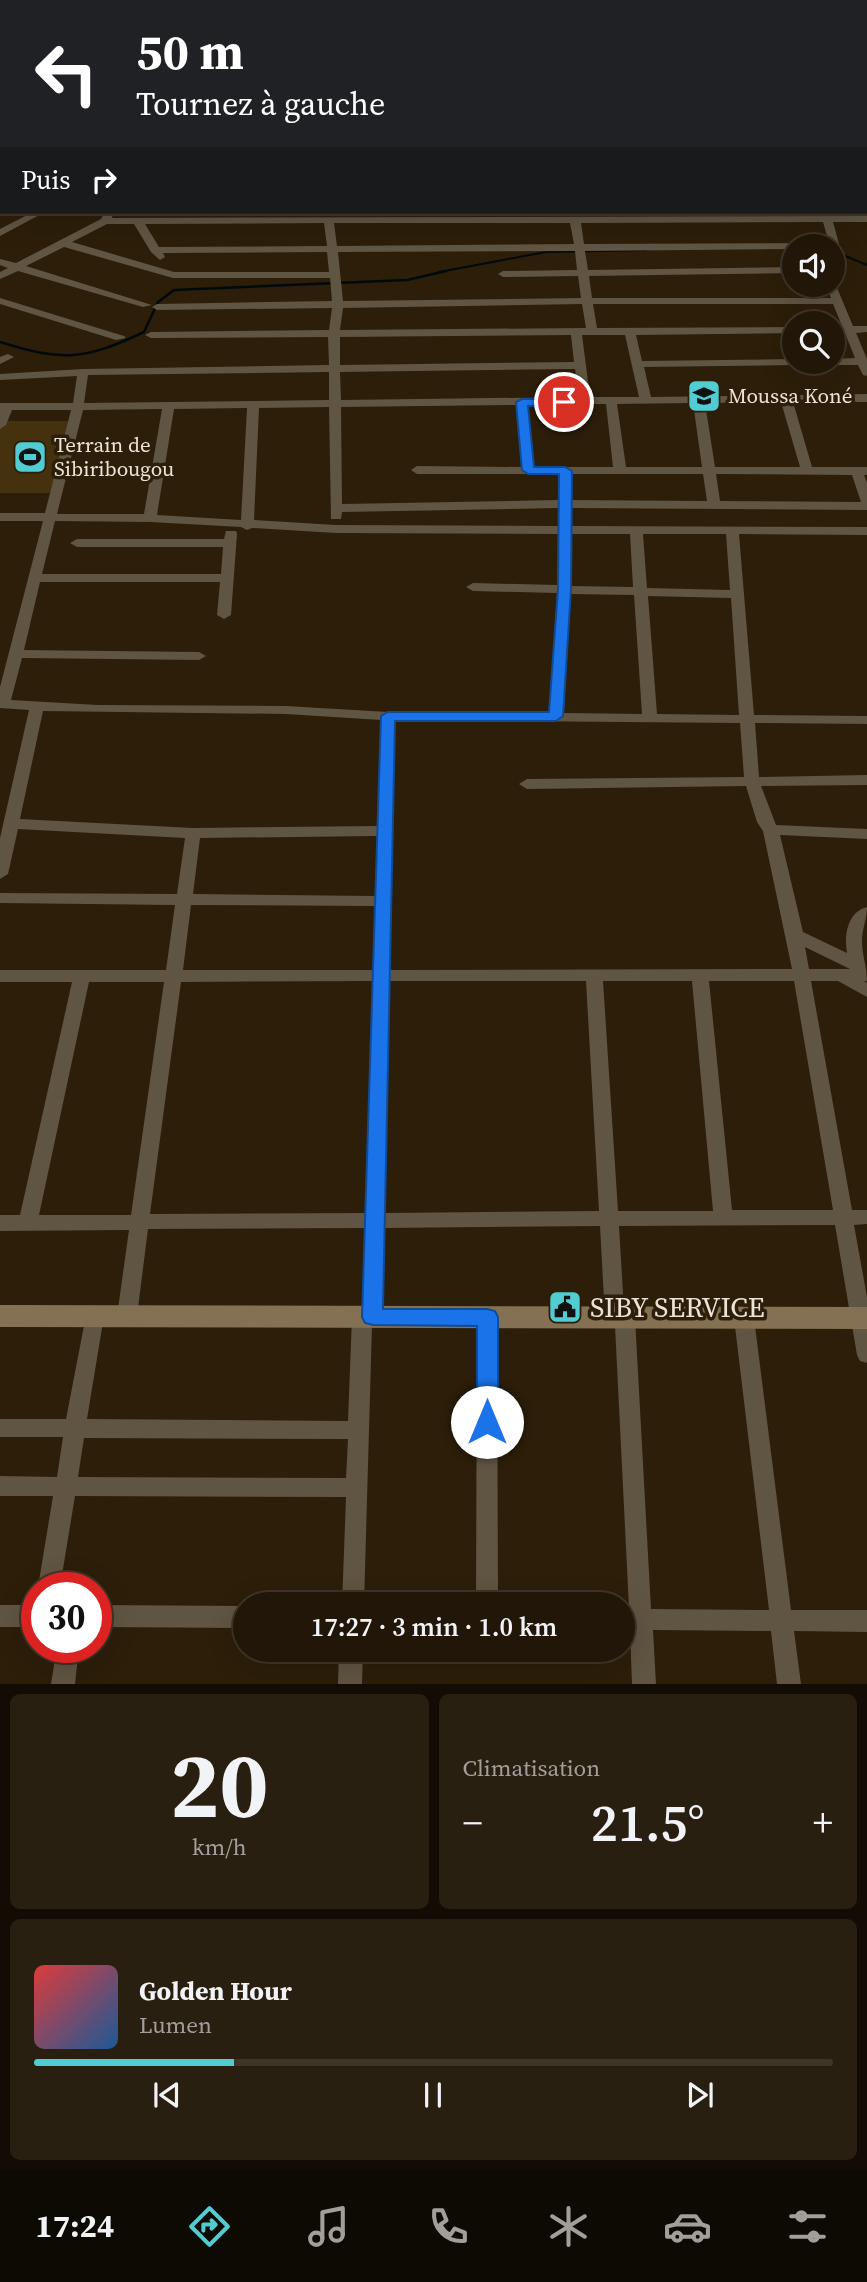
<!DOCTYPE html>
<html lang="fr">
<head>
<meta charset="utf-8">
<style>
  body { margin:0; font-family:"Source Serif 4",serif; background:#291f11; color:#f1f3f6; height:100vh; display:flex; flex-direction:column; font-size:26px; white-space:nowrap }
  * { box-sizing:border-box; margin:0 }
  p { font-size:23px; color:#a29f9b }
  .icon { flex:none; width:38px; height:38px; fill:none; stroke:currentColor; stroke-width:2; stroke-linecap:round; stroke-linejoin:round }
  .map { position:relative; height:1684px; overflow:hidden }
  .details { display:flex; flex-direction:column; gap:10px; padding:10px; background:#120c04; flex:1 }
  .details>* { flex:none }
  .top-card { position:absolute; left:0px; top:0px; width:868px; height:214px; box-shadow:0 7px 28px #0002,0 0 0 2px #3e3528; background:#202124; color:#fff; overflow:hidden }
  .buttons { position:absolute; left:782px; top:234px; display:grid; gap:14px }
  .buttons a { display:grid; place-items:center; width:63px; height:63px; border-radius:50%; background:#211607; box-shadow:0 7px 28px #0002,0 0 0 2px #3e3528; font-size:35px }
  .speed { position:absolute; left:21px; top:1572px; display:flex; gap:14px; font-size:35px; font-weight:700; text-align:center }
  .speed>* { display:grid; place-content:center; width:91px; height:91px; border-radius:50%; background:#211607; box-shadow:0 7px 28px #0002,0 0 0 2px #3e3528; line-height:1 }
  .speed .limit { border:10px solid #d22; background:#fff; color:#111 }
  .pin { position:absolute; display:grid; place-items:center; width:60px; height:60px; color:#fff; margin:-30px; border:4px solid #fff; border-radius:50%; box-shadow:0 2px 7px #0007 }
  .me { position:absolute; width:77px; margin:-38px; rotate:0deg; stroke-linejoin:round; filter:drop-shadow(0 0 5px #0008) }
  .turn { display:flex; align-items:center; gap:24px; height:147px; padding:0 21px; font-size:32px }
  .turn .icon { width:91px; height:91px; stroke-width:2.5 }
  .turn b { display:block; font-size:49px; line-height:60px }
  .then { display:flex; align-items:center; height:66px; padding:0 21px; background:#0003; gap:14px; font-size:26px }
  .big { font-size:52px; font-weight:600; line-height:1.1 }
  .details .tile { flex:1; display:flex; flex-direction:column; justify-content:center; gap:10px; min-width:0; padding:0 24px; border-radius:10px; background:#291f11 }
  .details .dial { align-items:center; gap:0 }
  .dial b { font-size:91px; line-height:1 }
  .song { display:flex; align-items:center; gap:21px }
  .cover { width:84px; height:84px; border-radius:10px; background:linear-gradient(135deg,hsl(0 70% 55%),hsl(210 70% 35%)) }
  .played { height:7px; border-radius:4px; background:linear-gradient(90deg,#51ccd3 25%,#3e3528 25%) }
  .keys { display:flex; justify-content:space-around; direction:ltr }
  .heat { display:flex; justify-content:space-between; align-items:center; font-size:38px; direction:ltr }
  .details .tiles { flex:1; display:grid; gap:10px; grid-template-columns:1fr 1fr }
  .tile:last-child { grid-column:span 2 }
  .trip { position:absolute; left:233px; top:1592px; width:402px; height:70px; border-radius:35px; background:#211607; box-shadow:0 7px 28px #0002,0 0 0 2px #3e3528; font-weight:600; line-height:70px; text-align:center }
  .tab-bar { display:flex; height:112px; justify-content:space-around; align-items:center; background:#0d0903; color:#a29f9b }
  .tab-bar .icon { width:49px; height:49px }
  .tab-bar .on { color:#51ccd3 }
  .tab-bar b { font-size:32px; color:#f1f3f6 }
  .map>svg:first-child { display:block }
</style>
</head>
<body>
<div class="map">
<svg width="867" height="1684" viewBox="0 0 867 1684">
  <rect width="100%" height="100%" fill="#2c1e09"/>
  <path fill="#46310e" d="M 0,421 L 71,421 L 50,493 L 0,493 Z"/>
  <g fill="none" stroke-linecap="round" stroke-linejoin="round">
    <g stroke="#000a0c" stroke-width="2">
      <path d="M 833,251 L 867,265"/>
      <path d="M 439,272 L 546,252 L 646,250"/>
    </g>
    <path stroke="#000a0c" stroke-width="2.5" d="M 0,342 C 63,362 85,360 144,332 L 158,302 L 174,290 L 407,280 L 446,271"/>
    <g fill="#605442" fill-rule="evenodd">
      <path d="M 155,0 L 171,2 L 156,2 Z"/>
      <path d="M 201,0 L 211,0 L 199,2 Z"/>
      <path d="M 298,0 L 308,0 L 296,2 Z"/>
      <path d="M 338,0 L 348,0 L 350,2 L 339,2 Z"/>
      <path d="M 453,0 L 466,0 L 468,2 L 454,2 Z"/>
      <path d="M 492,0 L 501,0 L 490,2 Z"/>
      <path d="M 552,0 L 560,0 L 551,2 Z"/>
      <path d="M 586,0 L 595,0 L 585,2 Z"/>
      <path d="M 647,0 L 657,0 L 645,2 Z"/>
      <path d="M 708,0 L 718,0 L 706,2 Z"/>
      <path d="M 761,0 L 810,0 L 811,1 L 759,2 Z"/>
      <path d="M 862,0 L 867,0 L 867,3 L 866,2 Z"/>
      <rect x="0" y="73" width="2" height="6"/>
      <rect x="866" y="81" width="1" height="6"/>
      <rect x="0" y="99" width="2" height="6"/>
      <path d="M 2,117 L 2,123 L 0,124 L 0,118 Z"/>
      <path d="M 2,154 L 2,160 L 0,161 L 0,155 Z"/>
      <path d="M 0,173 L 2,174 L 2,180 L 0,179 Z"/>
      <rect x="866" y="176" width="1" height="6"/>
      <path d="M 0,186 L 2,186 L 2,193 L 0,192 Z"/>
      <path d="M 33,212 L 45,212 L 0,236 L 0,229 Z"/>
      <path d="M 105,212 L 113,212 L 112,218 L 867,216 L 867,222 L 833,222 L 839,244 L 833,249 L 833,247 L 794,247 L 794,249 L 585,251 L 588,270 L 794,267 L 794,273 L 589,276 L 592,298 L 831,298 L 826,285 L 835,283 L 853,326 L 867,326 L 867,332 L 856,333 L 867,359 L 867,376 L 863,375 L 858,365 L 833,365 L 827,362 L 833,362 L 833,359 L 855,358 L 845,333 L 833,333 L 833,327 L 842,326 L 833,304 L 593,304 L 597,328 L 794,327 L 794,333 L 636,335 L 642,361 L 794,359 L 794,362 L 800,362 L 794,365 L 644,367 L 651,397 L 867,394 L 867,402 L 793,402 L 812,467 L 867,467 L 867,475 L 864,475 L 867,483 L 867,510 L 571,508 L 571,526 L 867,527 L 867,535 L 739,534 L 754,715 L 867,716 L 867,724 L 755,723 L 759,777 L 867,775 L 867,785 L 761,786 L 776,825 L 867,829 L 867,839 L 780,835 L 803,932 L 847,953 C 844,936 847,912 867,907 C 867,919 862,929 862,941 C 862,955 867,967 867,981 L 864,981 L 867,983 L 867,997 L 838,981 L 811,981 L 852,1210 L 867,1210 L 867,1224 L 854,1225 L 867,1297 L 867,1363 L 860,1361 L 857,1355 L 835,1225 L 619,1226 L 624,1310 L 632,1312 L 635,1318 L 651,1609 L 769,1610 L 734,1318 L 737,1312 L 744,1310 L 751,1312 L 754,1318 L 791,1610 L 867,1610 L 867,1632 L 794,1631 L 801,1684 L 777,1684 L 771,1631 L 653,1630 L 656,1684 L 632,1684 L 630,1630 L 623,1630 L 623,1608 L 629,1608 L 615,1326 L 608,1324 L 605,1318 L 600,1226 L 385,1228 L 383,1317 L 380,1323 L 372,1325 L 364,1605 L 342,1605 L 346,1497 L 75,1496 L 60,1587 L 38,1587 L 53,1496 L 0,1496 L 0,1476 L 57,1477 L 63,1437 L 0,1437 L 0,1419 L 66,1419 L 87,1310 L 94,1308 L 101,1310 L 104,1316 L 87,1419 L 348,1421 L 352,1317 L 355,1311 L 363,1309 L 366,1228 L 148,1229 L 137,1316 L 134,1322 L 127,1324 L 120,1322 L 117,1316 L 129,1230 L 0,1231 L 0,1215 L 20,1215 L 72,982 L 0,982 L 0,970 L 166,970 L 175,905 L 0,903 L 0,893 L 177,894 L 185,838 L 18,829 L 8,874 L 0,879 L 0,838 L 29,710 L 0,708 L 0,687 L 43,521 L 0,521 L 0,513 L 45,513 L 71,410 L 12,410 L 6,425 L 0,429 L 0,403 L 73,403 L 77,376 L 0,380 L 0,374 L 83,369 L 329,365 L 328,337 L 151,338 L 145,335 L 151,332 L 329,330 L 332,308 L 157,310 L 152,307 L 157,304 L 332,301 L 330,278 L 173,278 L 64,247 L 26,266 L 152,305 L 143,307 L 18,271 L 0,279 L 0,272 L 8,268 L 0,265 L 0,259 L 16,263 L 101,219 ZM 823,222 L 829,243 L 584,244 L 581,223 ZM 324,223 L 327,246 L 159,247 L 145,224 ZM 334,223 L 570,223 L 574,244 L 337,246 ZM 107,224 L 134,224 L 151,252 L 160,260 L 165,257 L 163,253 L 327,252 L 329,272 L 174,272 L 72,242 ZM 575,251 L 577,270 L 503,271 L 498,274 L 503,277 L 578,276 L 581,298 L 343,301 L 338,252 ZM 582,304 L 586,328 L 340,330 L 343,308 ZM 571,335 L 574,362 L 340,365 L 340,337 ZM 582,335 L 625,335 L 639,397 L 590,397 ZM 575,369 L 579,397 L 341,400 L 340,372 ZM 329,372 L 329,400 L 84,403 L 88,375 ZM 781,402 L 800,467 L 715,467 L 705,403 ZM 693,403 L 702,467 L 626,467 L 617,404 ZM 581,404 L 606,404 L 613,467 L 534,467 L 528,405 ZM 516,405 L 522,467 L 417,466 L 411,470 L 417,474 L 559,474 L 558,500 L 342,504 L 341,407 ZM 329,407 L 331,519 L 341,519 L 342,512 L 558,508 L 558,526 L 336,525 L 254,520 L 259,408 ZM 247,408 L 241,520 L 157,515 L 174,409 ZM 162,409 L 144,514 L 57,514 L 83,410 ZM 571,474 L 703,474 L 707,501 L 571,500 ZM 716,474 L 852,475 L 861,502 L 720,501 ZM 55,521 L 150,522 L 241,527 L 247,530 L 252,528 L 336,533 L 558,534 L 557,585 L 473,583 L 466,587 L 473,591 L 557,593 L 549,713 L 388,712 L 286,706 L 98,705 L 11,700 L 22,658 L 199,660 L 206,656 L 199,652 L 24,650 L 40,582 L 220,582 L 217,615 L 224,619 L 231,615 L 237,534 L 236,531 L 226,531 L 224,539 L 77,539 L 70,543 L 77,547 L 223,547 L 221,574 L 42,574 ZM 571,534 L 630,534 L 633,587 L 571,586 ZM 643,534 L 726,534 L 730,590 L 647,588 ZM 570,594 L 634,595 L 642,714 L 564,713 ZM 648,596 L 731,598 L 739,715 L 657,714 ZM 43,711 L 286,714 L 381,720 L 377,826 L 193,828 L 20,819 ZM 395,720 L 740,723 L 744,777 L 527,779 L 519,784 L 527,789 L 746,786 L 757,822 L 763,831 L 792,969 L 390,970 ZM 377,836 L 375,896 L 193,894 L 200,838 ZM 191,905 L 375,906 L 373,970 L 183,970 ZM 805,947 L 850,969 L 809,969 ZM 373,981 L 366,1213 L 150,1214 L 181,982 ZM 390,981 L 586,981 L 599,1211 L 385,1213 ZM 603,981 L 692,981 L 713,1211 L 618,1211 ZM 709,981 L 794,981 L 833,1210 L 732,1210 ZM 89,982 L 164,982 L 131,1215 L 39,1215 ZM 84,1438 L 348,1439 L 346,1478 L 78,1477 Z"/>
      <path d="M 0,298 L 124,336 L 126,338 L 116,340 L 0,304 Z"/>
      <path d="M 8,354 L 14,357 L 0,364 L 0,357 Z"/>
      <path d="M 487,1309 L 494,1311 L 497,1317 L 498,1605 L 476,1605 L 477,1317 L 480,1311 Z"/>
      <rect x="0" y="1605" width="37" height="22"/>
      <path d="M 96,1605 L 245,1606 L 245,1628 L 96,1627 Z"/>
      <path d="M 57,1647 L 79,1647 L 75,1684 L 51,1684 Z"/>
      <path d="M 339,1650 L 363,1650 L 362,1684 L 338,1684 Z"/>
    </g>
    <path fill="#847053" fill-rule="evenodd" d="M 0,1305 L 867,1307 L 867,1329 L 0,1327 Z"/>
    <g fill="#b8996b" fill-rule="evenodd">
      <rect x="795" y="0" width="10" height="2"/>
      <path d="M 866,122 L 867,123 L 867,132 L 866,132 Z"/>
      <rect x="866" y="139" width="1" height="9"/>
    </g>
  </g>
  <path fill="#1a73e8" stroke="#114b97" stroke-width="2" d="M 522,399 L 564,399 L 570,402 L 564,406 L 528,406 L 534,467 L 565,467 L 572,471 L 571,589 L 563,716 L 556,721 L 395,721 L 383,1309 L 487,1309 L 495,1311 L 498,1317 L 498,1422 L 495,1428 L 487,1431 L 480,1428 L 477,1422 L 477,1326 L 373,1325 L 365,1323 L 362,1317 L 381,716 L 388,712 L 549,712 L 558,589 L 559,474 L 528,474 L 522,470 L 516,402 Z"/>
  <defs>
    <symbol id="school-square" viewBox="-11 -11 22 22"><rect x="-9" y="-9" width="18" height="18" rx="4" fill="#51ccd3" stroke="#2c1e09"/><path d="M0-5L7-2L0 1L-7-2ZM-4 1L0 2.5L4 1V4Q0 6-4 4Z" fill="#111"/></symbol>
    <symbol id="stadium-square" viewBox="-11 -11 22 22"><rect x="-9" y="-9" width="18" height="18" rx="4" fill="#51ccd3" stroke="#2c1e09"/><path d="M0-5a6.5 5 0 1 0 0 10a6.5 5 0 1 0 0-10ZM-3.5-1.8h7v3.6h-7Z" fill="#111"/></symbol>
    <symbol id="civic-square" viewBox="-11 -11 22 22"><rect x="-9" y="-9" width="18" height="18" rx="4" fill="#51ccd3" stroke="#2c1e09"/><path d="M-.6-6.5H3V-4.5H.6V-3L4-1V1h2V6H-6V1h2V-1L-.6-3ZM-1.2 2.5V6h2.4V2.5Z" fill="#111"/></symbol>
  </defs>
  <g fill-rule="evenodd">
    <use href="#school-square" x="685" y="377" width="38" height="38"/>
    <use href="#stadium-square" x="11" y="438" width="38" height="38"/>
    <use href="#civic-square" x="546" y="1288" width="38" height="38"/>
  </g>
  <g text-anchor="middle" stroke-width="7" stroke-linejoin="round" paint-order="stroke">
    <g font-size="21" fill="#ece3d6" stroke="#2c1e09" text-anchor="start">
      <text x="728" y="403">Moussa Koné</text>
      <text x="54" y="452">Terrain de<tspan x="54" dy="24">Sibiribougou</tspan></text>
    </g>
    <g font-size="28" fill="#ece3d6" stroke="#2c1e09" text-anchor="start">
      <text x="590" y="1317">SIBY SERVICE</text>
    </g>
  </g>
</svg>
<div class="buttons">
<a><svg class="icon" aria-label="sound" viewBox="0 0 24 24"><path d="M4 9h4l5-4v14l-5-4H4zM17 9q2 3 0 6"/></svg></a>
<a><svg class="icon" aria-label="search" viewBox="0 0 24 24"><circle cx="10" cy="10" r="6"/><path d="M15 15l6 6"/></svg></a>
</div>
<div class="speed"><div class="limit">30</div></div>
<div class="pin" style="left:564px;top:402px;background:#d93025"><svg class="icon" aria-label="arrive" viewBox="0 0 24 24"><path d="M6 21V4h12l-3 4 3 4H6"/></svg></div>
<svg class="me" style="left:487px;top:1422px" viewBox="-20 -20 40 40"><circle r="19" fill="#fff"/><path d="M0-13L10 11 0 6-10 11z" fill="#1a73e8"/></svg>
<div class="trip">17:27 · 3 min · 1.0 km</div>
<div class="top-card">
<div class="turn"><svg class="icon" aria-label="left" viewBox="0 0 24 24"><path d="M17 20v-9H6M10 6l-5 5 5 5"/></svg><div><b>50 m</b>Tournez à gauche</div></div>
<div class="then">Puis<svg class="icon" aria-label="right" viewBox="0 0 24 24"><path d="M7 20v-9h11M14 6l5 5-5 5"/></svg></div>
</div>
</div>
<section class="details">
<div class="tiles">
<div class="tile dial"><b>20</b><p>km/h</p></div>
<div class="tile"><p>Climatisation</p>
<div class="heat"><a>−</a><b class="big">21.5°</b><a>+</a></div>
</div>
<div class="tile">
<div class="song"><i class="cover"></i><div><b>Golden Hour</b><p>Lumen</p></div></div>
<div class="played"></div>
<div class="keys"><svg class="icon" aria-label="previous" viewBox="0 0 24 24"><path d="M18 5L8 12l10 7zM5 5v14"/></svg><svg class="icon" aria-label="pause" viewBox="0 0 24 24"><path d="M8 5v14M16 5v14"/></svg><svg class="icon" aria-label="next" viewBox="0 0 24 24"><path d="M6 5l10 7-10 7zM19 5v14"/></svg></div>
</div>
</div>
</section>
<nav class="tab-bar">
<b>17:24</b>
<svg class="icon on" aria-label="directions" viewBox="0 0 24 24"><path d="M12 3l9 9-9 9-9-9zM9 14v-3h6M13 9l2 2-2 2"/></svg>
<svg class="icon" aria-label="music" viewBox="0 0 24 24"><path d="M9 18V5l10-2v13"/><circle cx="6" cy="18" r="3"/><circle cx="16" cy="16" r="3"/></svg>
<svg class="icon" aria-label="phone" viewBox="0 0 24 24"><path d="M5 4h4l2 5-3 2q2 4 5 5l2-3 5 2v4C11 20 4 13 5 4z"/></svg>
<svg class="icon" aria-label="climate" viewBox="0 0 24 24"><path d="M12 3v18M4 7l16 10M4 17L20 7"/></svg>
<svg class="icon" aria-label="car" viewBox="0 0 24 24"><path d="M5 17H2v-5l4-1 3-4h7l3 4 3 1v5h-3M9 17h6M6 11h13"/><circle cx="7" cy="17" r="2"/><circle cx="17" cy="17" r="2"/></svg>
<svg class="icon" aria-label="filters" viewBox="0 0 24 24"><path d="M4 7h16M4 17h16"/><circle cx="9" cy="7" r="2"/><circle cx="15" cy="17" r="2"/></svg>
</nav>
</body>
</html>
